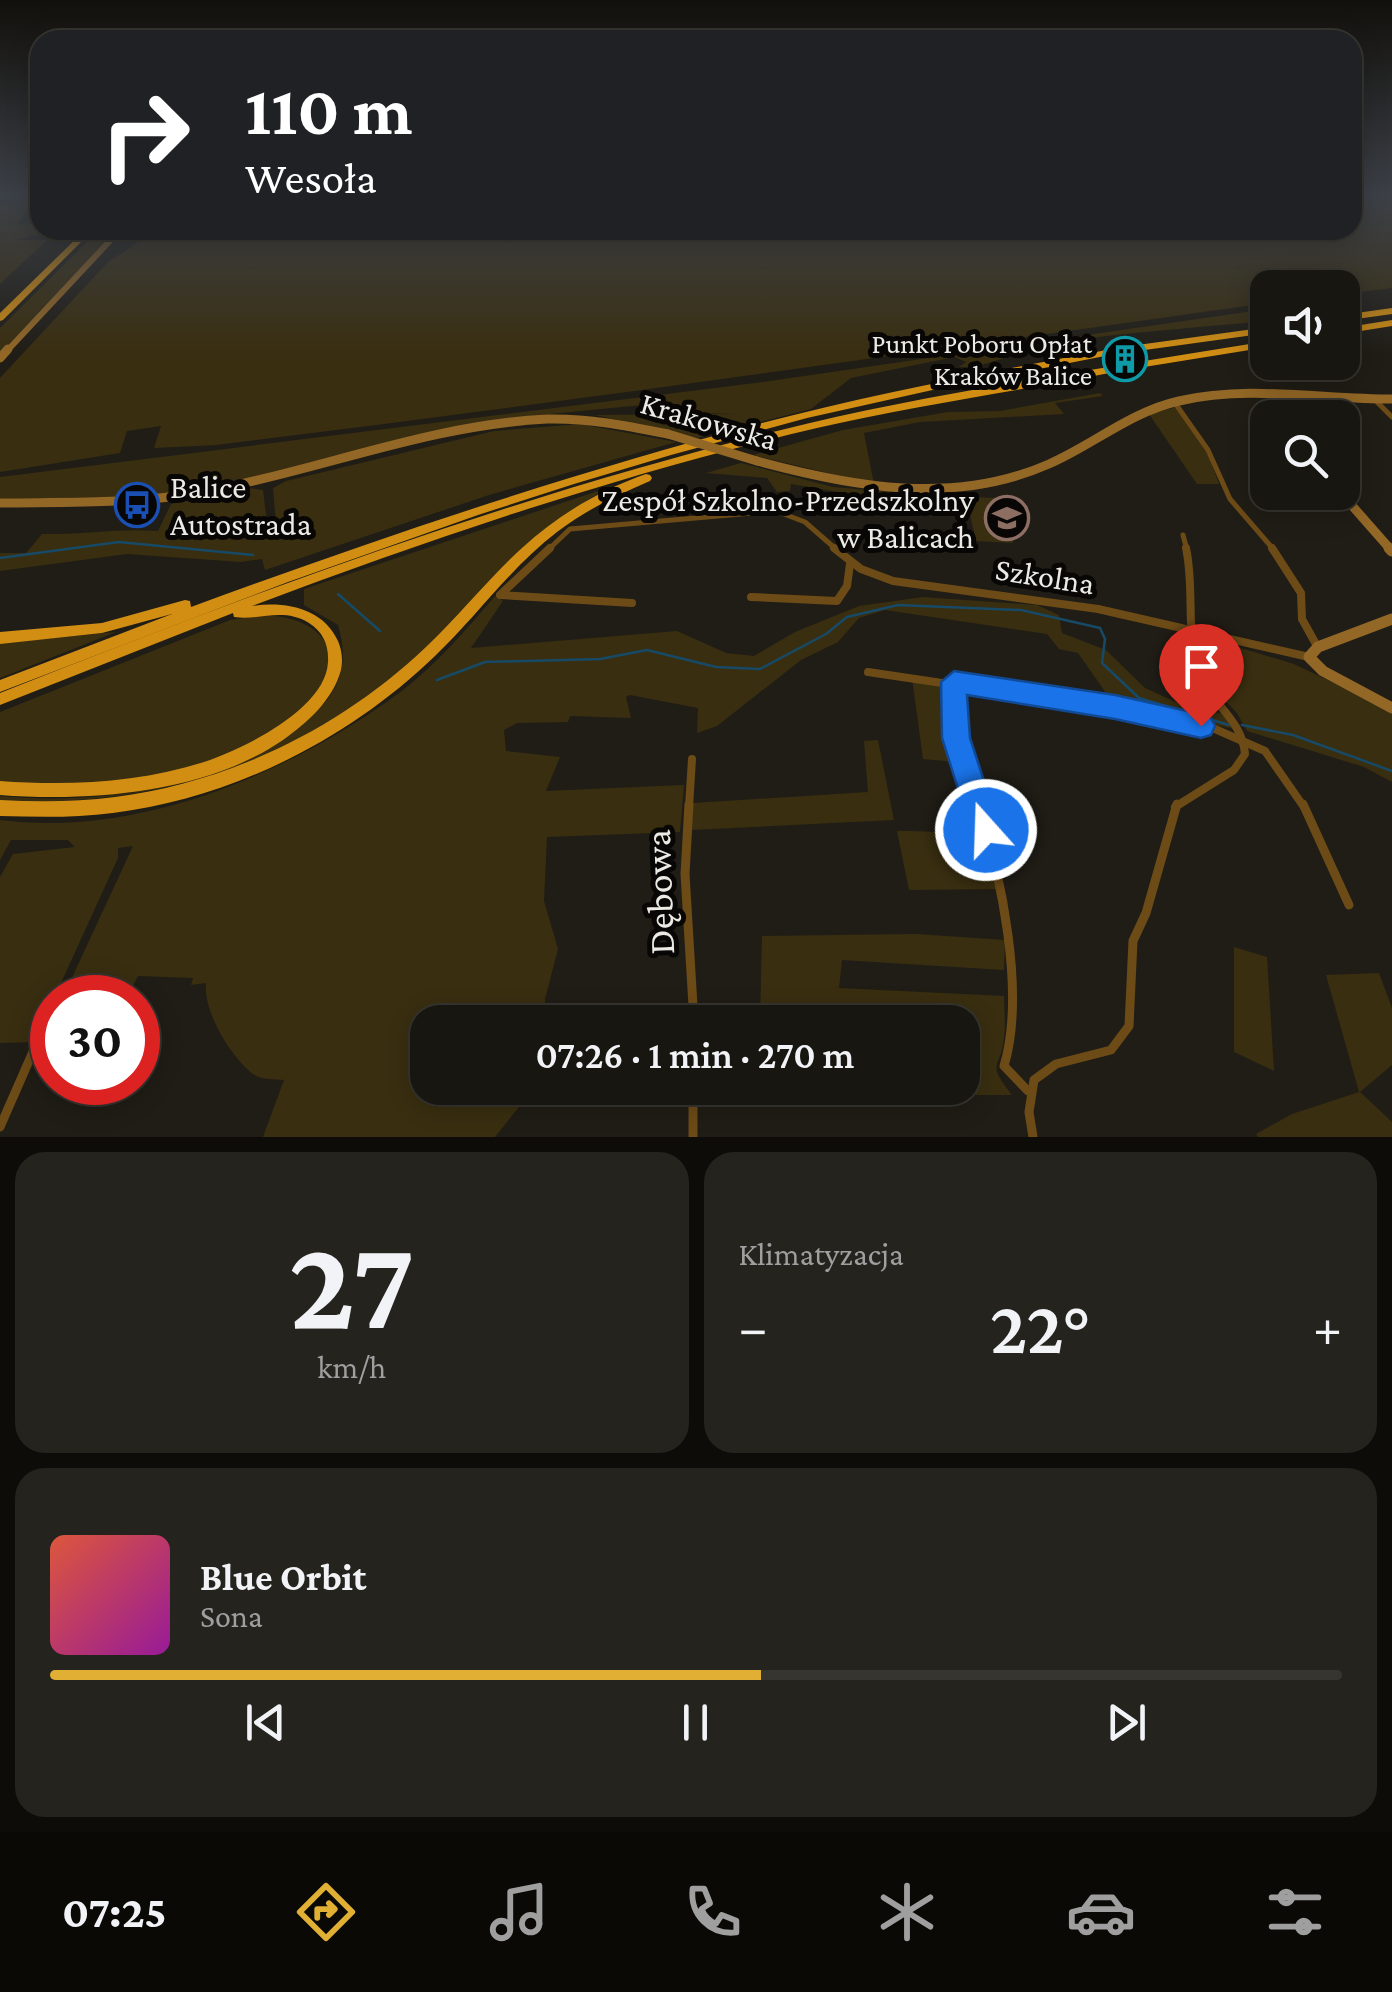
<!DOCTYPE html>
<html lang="pl">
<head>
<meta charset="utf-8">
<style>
  body { margin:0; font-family:"Crimson Pro",serif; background:#25231e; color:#f1f3f6; height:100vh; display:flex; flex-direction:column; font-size:38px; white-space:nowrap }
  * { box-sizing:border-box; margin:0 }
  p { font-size:32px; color:#9f9f9f }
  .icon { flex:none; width:55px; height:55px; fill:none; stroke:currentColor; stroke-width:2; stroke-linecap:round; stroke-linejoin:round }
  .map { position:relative; height:1137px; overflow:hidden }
  .sheet { display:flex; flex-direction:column; gap:15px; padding:15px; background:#0d0c09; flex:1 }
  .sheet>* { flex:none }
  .banner { position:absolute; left:30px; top:30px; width:1332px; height:210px; border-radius:30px; box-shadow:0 5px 25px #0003,0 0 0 2px #363530; background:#202124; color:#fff; overflow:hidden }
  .tools { position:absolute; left:1250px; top:270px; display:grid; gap:20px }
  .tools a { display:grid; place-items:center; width:110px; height:110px; border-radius:20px; background:#181610; box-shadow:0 5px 25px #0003,0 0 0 2px #363530; font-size:50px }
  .speed { position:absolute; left:30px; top:975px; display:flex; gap:20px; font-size:50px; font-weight:700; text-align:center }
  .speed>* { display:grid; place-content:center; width:130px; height:130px; border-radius:50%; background:#181610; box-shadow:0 5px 25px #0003,0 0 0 2px #363530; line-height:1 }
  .speed .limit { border:15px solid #d22; background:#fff; color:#111 }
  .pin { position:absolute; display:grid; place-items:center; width:85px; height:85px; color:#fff; margin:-102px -42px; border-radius:50% 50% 50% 0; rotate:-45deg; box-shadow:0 0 10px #0007 }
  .pin .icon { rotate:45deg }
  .me { position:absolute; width:110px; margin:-55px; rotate:340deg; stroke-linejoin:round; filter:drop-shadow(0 0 8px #0008) }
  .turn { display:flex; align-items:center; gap:35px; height:210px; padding:0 50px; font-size:45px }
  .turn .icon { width:130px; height:130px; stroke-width:2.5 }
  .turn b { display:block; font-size:70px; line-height:85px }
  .big { font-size:75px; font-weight:600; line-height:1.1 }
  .sheet .widget { flex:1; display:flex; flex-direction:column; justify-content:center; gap:15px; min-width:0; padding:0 35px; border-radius:30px; background:#25231e }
  .sheet .dial { align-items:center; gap:0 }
  .dial b { font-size:130px; line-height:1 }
  .song { display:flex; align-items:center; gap:30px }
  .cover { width:120px; height:120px; border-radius:15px; background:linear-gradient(135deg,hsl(10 70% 55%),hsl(300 70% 35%)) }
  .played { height:10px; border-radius:5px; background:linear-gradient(90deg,#e1af34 55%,#363530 55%) }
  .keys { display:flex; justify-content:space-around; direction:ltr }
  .heat { display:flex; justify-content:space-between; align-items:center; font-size:55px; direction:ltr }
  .sheet .tiles { flex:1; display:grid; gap:15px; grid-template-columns:1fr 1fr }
  .widget:last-child { grid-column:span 2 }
  .trip { position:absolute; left:410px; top:1005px; width:570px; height:100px; border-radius:30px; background:#181610; box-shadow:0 5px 25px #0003,0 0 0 2px #363530; font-weight:600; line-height:100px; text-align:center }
  .tabs { display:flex; height:160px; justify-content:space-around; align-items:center; background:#0a0906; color:#9f9f9f }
  .tabs .icon { width:70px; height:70px }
  .tabs .active { color:#e1af34 }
  .tabs b { font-size:45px; color:#f1f3f6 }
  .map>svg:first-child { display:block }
</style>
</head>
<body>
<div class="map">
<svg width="1392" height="1137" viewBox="0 0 1392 1137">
  <rect width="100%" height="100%" fill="#201d16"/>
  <g fill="#392e10">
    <path d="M 40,197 L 16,224 L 40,223 L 40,230 L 54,230 L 16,240 L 47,240 L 0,284 L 0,204 Z"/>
    <path d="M 1353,197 L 1392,197 L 1392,288 L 1343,294 L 1342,288 L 1268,288 L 1267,303 C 918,352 567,402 216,445 L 154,448 L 161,426 L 127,431 L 120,453 L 0,472 L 0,378 L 108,262 L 142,240 L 148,230 L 1352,230 Z"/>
    <path d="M 99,230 L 116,230 L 0,354 L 0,328 Z"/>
    <path d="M 1267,309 L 1267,321 C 1194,328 1123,332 1050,344 C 1019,349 990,368 959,367 L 966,362 L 955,357 L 851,378 L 811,409 L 697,438 L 595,415 L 738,414 L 652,412 L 642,405 L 509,418 L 196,491 L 117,497 L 0,499 L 0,477 L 763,382 Z"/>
    <path d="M 1100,393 L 1103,396 L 1055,403 L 1064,414 L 920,422 L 864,433 L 874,484 L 753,455 L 843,430 L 948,412 L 1000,411 Z"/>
    <path d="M 1177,407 L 1209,456 L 1219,484 L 1197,484 L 1149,414 Z"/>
    <path d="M 580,424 L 676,442 L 489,495 L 265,570 L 262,559 L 241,562 L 127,554 L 0,571 L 0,553 L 26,553 L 42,534 C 82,535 118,528 158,531 L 171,504 L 249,488 L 263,490 L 267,523 L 276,523 L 273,488 L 286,481 L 494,431 Z"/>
    <path d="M 741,463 L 833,487 L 902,493 L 902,497 L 861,496 L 791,484 L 790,491 L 777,492 L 767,478 L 706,473 Z"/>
    <path d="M 610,487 C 527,533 500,576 435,641 C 317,758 164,808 0,801 L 0,796 C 44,800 87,799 130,793 C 166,788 199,772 232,758 C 290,732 362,704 338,625 L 304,605 L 304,589 Z"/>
    <path d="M 966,497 L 1000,498 L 1013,543 L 976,541 Z"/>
    <path d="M 495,596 L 503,601 L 471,648 L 677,631 L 726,653 L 754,656 L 795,632 L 859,606 L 923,597 L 1037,605 L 1059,615 L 1062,633 L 1106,650 L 1145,688 L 1193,710 L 1221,713 L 1235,729 L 1113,703 L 1078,653 L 1059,649 L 1047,634 L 885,610 L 859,618 L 838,642 L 801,660 L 717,726 L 697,733 L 698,708 L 630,695 L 626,697 L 631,718 L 570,716 L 568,722 L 517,723 L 504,730 L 506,751 L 560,757 L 546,791 L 684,785 L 680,832 L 547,837 L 544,901 L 558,949 L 545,999 L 544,1022 L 428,1022 L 428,1088 L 534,1088 L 495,1137 L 263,1137 L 284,1080 C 274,1079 261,1080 253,1074 C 230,1056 203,1011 206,983 L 191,985 L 193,978 L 138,976 L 127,997 L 63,997 L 133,846 L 118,848 L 118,858 L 34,1042 L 0,1043 L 0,877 L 13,854 L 75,847 L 68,840 L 11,840 L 0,860 L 0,820 C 138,838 290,773 399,693 C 435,666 466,630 495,596 Z"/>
    <path d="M 263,615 C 326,617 353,658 305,708 C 291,722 266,736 248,746 C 175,785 80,790 0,781 L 0,712 L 230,620 Z"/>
    <path d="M 116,632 L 0,678 L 0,643 Z"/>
    <path d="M 1201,636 L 1294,664 L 1392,711 L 1392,782 L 1364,767 L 1247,731 L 1237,713 L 1207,682 Z"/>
    <path d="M 912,678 L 949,684 L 956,762 L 923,759 Z"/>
    <path d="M 878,740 L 894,820 L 691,830 L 693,803 L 868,792 L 864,741 Z"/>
    <path d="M 897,831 C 953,831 978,832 999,889 L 909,890 Z"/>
    <path d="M 916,934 L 1005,940 L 1004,970 L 842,960 L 839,988 L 1004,996 C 1004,1009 1006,1023 1004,1037 C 1001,1071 985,1060 1012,1095 L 934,1095 L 765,1104 L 764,1088 L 962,1088 L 962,1022 L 760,1022 L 762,936 Z"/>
    <path d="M 1234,947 L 1267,957 L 1274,1071 L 1234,1052 Z"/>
    <path d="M 1379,973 L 1392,1008 L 1392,1065 L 1360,1092 L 1392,1122 L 1392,1137 L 1258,1137 L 1256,1134 L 1292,1114 L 1359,1092 L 1326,975 Z"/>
  </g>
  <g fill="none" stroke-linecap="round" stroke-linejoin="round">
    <g stroke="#174a66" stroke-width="2.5">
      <path d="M 0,558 L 119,542 L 253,555"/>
      <path d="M 338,594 L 380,631"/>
      <path d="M 437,680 L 485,662 L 600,659 L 647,650 L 716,667 L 760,669 L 826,634 L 847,617 L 898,605 L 1021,610 L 1100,628 L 1105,639 L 1102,663 L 1139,698 L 1229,725"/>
      <path d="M 1242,725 L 1293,735 L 1392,771"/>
    </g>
    <g stroke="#6d4b17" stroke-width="5">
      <path d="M 1375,400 L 1392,417"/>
      <path d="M 1175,403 L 1208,450 L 1230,499 L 1274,550"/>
      <path d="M 1183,535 L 1187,550"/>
      <path d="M 548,550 L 570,529 L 776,511 L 805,522 L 837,550"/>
    </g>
    <g stroke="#6d4b17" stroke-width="8">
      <path d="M 550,548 L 500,595 L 632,603"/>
      <path d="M 834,548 L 861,569 L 893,581 L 1098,609 L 1309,657"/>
      <path d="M 1272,548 L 1301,593 L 1302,619 L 1317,646"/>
      <path d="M 751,597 L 837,601 L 847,586 L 850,564"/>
      <path d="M 868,672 L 1138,712 L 1215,729 L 1265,751 L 1304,807"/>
      <path d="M 954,682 L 956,738 L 979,807"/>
      <path d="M 689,807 L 692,759"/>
      <path d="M 1175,807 L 1234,770 L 1245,754 C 1242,719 1211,704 1199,673 C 1185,633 1195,589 1186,548"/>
    </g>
    <g stroke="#6d4b17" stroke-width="9">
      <path d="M 689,804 L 685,874 L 694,1022"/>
      <path d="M 978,804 C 1001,875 1026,993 1004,1066 L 1028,1091"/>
      <path d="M 1303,804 L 1349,905"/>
      <path d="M 693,1088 L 693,1137"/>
      <path d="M 0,1127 L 39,1038"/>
      <path d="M 1033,1137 L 1029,1112 L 1034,1080 L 1056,1064 L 1111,1050 L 1129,1026 L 1133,941 L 1146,913 L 1177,804"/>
    </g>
    <path stroke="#936726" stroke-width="6" d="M 6,352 L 120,230"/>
    <g stroke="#936726" stroke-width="9">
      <path d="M 0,358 L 8,349"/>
      <path d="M 1292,396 L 1303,418"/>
      <path d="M 757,461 C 853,487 954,506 1049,464 C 1093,445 1130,412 1179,401 C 1248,385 1321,399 1392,399"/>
      <path d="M 1340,492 L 1391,550"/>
      <path d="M 0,503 C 66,502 133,504 198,493 C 315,472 427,425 547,419 C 589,418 628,426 668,434"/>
    </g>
    <g stroke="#936726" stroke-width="11">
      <path d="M 1389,548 L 1392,551"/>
      <path d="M 1392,619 L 1318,647 L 1309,657 L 1323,671 L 1392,708"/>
    </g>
    <g fill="#d28e13" fill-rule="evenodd">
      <path d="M 85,230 L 93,230 L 3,320 L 0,321 L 0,313 Z"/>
      <path d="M 1392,308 L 1392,314 L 1342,321 L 1342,315 Z"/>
      <path d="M 1392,320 L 1392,326 L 1342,334 L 1342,328 Z"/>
      <path d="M 1268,327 L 1268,333 L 1123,353 L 1118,350 L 1123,347 Z"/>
      <path d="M 1268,341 L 1268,347 L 1138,368 L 1133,365 L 1138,362 Z"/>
      <path d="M 1112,349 L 1117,352 L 1115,354 L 937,389 L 807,418 L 671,455 L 574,484 L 478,515 L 288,582 L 0,692 L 0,680 L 172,614 L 102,633 L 0,644 L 0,632 L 102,623 L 185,600 L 190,601 L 191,607 C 379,538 568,474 762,423 C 878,393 995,371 1112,349 Z"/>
      <path d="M 1127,364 L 1130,365 L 1130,369 C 1026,390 921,404 817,428 C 625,473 437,536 252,606 C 285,601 323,608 338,641 C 342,650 343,661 341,670 C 333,700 307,723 283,740 C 206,793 90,802 0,795 L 0,781 C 68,786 138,783 204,762 C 243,749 326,709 328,662 C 329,645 323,632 309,623 C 283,607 259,621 234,617 L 233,613 L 0,705 L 0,693 C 254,592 511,497 777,431 C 892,402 1010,383 1127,364 Z"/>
      <path d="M 646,474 L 650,475 L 652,478 L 650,481 C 617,495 586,510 557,532 C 511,567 477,616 435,656 C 349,739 233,798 113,813 C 75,818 38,817 0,816 L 0,800 C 38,802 76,802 115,797 C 231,782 342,727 426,647 C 460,615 488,579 522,548 C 558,515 600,490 646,474 Z"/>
    </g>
    <path stroke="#936726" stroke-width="9" d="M 668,434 L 757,461"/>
  </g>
  <linearGradient id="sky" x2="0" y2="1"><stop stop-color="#12100c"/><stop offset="0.55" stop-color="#3c4047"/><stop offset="1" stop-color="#3c4047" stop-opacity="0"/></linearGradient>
  <rect width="1392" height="356" fill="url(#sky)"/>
  <path fill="#1a73e8" stroke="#114b97" stroke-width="2.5" d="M 954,671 L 1115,695 L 1201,714 L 1211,718 L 1215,726 L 1211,735 L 1201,738 L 1115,719 L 967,695 L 970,738 L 1000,830 L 996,840 L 986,844 L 975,840 L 971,830 L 942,738 L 941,682 Z"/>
  <defs>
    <symbol id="building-ring" viewBox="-11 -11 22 22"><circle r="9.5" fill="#080705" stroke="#0f9aa8" stroke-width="1.5"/><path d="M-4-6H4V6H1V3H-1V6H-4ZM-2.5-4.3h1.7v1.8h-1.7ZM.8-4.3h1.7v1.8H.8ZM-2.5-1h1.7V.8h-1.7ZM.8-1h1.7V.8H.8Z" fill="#0f9aa8"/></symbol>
    <symbol id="bus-ring" viewBox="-11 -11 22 22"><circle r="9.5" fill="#080705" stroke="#1a4fb4" stroke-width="1.5"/><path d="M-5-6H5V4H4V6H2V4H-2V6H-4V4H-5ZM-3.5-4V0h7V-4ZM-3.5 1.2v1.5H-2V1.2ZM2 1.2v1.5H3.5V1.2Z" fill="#1a4fb4"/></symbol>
    <symbol id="school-ring" viewBox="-11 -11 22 22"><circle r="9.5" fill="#080705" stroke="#8d6e63" stroke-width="1.5"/><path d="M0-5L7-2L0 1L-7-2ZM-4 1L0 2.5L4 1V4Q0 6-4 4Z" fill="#8d6e63"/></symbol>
  </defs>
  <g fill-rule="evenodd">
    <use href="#building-ring" x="1100" y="334" width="50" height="50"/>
    <use href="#bus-ring" x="112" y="480" width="50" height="50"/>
    <use href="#school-ring" x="982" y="493" width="50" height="50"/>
  </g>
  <g text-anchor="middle" stroke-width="10" stroke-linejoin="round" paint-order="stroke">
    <g font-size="28" fill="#eceae5" stroke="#080705" text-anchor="end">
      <text x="1092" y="353">Punkt Poboru Opłat<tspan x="1092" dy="32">Kraków Balice</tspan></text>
    </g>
    <g font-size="32" fill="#eceae5" stroke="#080705">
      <text transform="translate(709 421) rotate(16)" y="11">Krakowska</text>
      <text transform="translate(1045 576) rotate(9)" y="11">Szkolna</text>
    </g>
    <g font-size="32" fill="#eceae5" stroke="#080705" text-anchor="start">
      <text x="170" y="498">Balice<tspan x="170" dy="37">Autostrada</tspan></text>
      <text x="974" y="511" text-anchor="end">Zespół Szkolno-Przedszkolny<tspan x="974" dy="37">w Balicach</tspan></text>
    </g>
    <g font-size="38" fill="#eceae5" stroke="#080705">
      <text transform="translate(659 892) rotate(-92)" y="13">Dębowa</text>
    </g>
  </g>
</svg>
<div class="tools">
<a><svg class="icon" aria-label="sound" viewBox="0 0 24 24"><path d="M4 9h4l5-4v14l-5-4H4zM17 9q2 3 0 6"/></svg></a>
<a><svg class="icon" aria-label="search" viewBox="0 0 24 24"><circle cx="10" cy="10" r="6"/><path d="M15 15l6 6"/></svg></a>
</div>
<div class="speed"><div class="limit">30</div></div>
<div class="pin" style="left:1201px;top:726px;background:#d93025"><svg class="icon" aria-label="arrive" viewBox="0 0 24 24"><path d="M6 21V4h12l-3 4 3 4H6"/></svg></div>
<svg class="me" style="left:986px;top:830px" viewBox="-20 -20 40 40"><circle r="17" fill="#1a73e8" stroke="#fff" stroke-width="3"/><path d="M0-11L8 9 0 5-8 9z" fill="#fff"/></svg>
<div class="trip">07:26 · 1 min · 270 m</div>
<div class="banner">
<div class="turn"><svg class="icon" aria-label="right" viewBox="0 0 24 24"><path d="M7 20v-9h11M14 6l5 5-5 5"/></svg><div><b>110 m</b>Wesoła</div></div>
</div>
</div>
<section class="sheet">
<div class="tiles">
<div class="widget dial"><b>27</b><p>km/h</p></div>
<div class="widget"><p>Klimatyzacja</p>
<div class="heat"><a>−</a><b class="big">22°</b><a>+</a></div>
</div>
<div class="widget">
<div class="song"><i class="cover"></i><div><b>Blue Orbit</b><p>Sona</p></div></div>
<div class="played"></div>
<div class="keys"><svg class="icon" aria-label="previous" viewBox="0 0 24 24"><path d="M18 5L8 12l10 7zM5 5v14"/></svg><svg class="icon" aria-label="pause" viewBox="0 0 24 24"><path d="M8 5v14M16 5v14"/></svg><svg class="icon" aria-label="next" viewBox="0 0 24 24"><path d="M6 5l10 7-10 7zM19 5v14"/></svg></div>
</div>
</div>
</section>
<nav class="tabs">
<b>07:25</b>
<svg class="icon active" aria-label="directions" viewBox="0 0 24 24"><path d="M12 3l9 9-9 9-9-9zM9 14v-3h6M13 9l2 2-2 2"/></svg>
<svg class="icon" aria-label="music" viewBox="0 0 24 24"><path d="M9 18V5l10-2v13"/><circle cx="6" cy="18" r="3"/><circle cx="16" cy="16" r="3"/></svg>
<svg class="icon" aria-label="phone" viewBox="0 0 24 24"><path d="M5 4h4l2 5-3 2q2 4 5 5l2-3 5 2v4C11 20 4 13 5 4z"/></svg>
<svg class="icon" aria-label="climate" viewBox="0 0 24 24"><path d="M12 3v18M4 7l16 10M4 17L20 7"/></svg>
<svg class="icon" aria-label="car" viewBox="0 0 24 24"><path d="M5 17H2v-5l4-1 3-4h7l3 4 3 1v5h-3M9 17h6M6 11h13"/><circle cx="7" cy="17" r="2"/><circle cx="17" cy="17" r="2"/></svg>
<svg class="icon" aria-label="filters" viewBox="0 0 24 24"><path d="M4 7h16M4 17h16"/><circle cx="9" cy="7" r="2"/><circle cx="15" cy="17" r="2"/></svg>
</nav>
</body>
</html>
